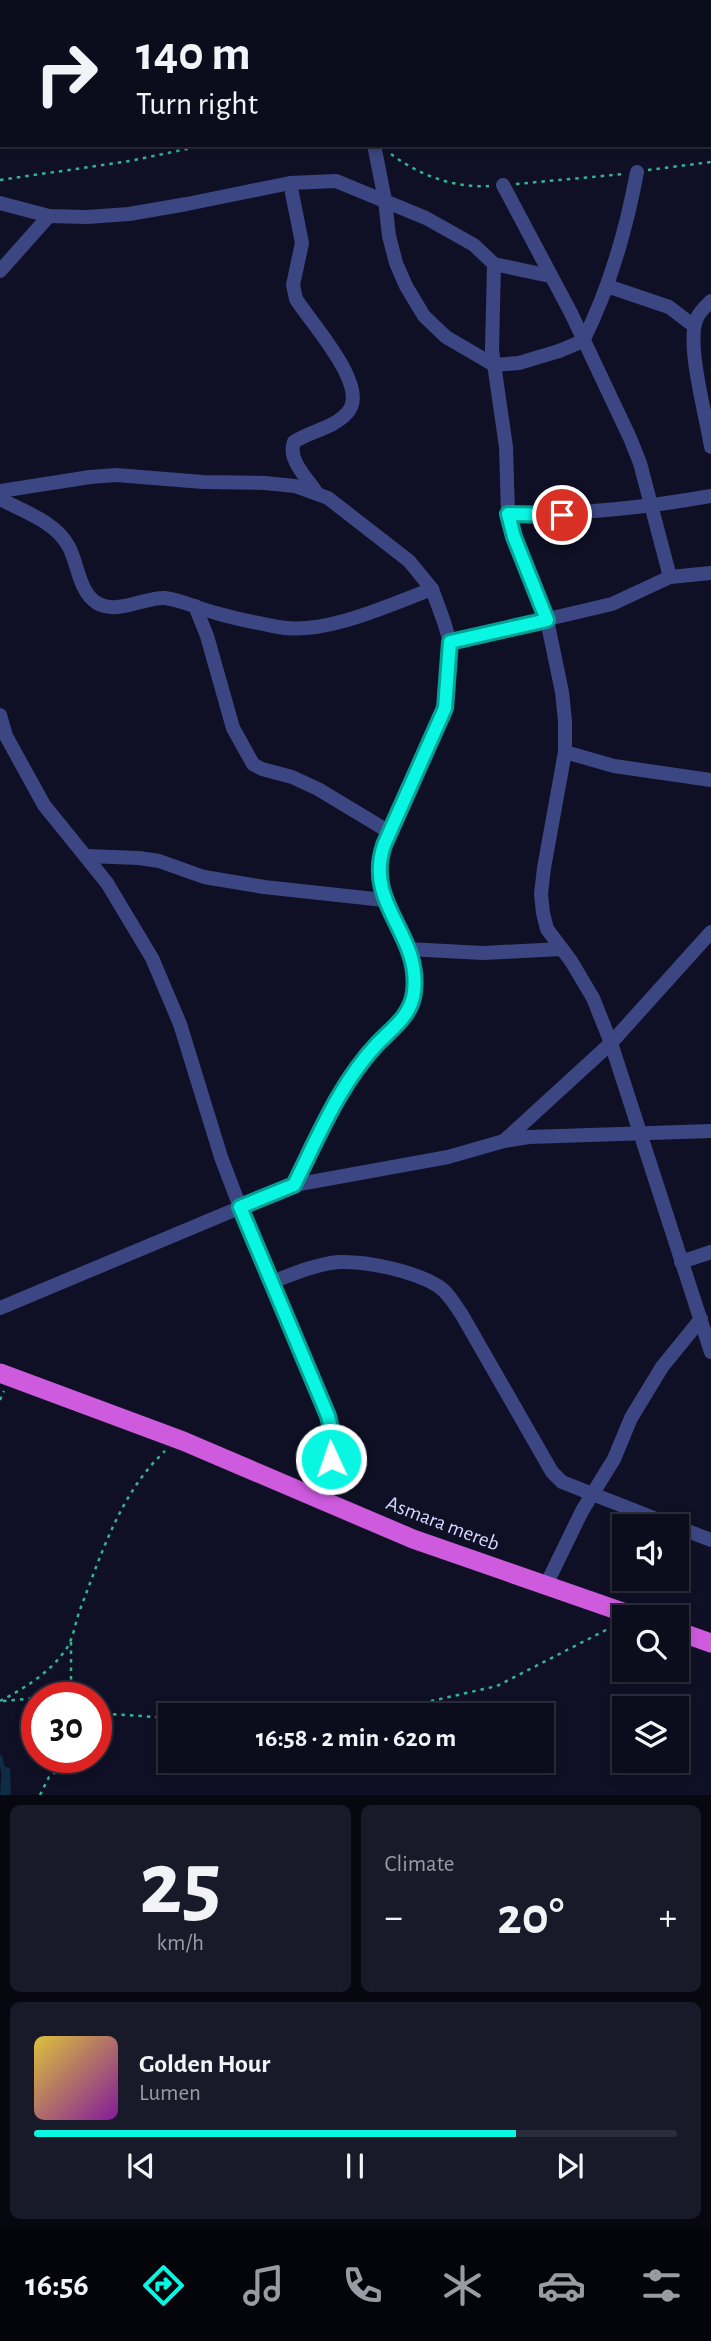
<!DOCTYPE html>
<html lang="en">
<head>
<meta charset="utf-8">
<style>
  body { margin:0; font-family:"Alegreya Sans",sans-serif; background:#191a29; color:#f1f3f6; height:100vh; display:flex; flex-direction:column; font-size:26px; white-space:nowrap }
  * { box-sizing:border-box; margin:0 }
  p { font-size:23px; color:#9a9ba3 }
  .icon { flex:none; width:38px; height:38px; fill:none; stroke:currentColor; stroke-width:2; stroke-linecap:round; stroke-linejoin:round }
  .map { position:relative; height:1795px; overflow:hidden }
  .panel { display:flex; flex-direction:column; gap:10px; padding:10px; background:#06070f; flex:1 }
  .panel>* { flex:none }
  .hud { position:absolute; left:0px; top:0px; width:712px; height:147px; box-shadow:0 4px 10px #0003,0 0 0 2px #2b2c3b; background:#0b0c1c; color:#f1f3f6; overflow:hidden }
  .buttons { position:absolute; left:612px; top:1514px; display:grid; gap:14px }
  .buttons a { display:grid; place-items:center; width:77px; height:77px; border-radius:0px; background:#0b0c1c; box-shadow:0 4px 10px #0003,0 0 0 2px #2b2c3b; font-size:35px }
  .speed { position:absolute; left:21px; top:1682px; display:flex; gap:14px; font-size:35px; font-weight:700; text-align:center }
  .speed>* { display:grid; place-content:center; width:91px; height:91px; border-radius:50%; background:#0b0c1c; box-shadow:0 4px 10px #0003,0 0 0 2px #2b2c3b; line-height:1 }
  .speed .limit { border:10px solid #d22; background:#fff; color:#111 }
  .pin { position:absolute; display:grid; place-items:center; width:60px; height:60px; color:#fff; margin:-30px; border:4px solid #fff; border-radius:50%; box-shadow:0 2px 7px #0007 }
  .me { position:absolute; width:77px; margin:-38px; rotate:357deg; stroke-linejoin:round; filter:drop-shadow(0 0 5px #0008) }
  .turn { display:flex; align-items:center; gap:24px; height:147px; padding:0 21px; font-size:32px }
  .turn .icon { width:91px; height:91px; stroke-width:2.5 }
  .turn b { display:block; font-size:49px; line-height:60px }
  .big { font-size:52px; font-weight:700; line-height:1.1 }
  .panel .tile { flex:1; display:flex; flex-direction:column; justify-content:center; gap:10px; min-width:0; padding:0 24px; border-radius:10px; background:#191a29 }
  .panel .dial { align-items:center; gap:0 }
  .dial b { font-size:91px; line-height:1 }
  .song { display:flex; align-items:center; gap:21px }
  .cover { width:84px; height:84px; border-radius:10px; background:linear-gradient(135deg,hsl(50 70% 55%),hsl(290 70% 35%)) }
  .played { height:7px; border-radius:4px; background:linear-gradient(90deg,#08f6e2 75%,#2b2c3b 75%) }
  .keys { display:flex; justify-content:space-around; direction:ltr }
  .heat { display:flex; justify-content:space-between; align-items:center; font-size:38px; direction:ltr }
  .panel .tiles { flex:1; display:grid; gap:10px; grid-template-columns:1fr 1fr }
  .tile:last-child { grid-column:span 2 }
  .trip { position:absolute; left:158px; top:1703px; width:396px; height:70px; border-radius:0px; background:#0b0c1c; box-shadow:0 4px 10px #0003,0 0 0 2px #2b2c3b; font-weight:700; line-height:70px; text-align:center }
  .tab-bar { display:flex; height:112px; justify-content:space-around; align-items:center; background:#04050b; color:#9a9ba3 }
  .tab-bar .icon { width:49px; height:49px }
  .tab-bar .active { color:#08f6e2 }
  .tab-bar b { font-size:32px; color:#f1f3f6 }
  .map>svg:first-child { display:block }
</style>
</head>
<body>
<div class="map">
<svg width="711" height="1795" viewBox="0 0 711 1795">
  <rect width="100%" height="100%" fill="#0f1025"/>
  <path fill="#0e2c45" d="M 2,1766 L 10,1768 L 11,1795 L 0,1795 Z"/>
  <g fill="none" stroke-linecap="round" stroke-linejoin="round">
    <path stroke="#0e2c45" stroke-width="4.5" d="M 0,1757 L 3,1770"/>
    <g stroke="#33b394" stroke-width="2.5" stroke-dasharray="3.5 5" stroke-linecap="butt">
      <path d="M 0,55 L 2,56"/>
      <path d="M 391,154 C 419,175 453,188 489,186"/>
      <path d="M 648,170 L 711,162"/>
      <path d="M 0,180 L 130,161 L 206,145"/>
      <path d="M 516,184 L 624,174"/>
      <path d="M 0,1400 L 4,1391"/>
      <path d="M 71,1642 L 71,1698"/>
      <path d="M 0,1701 C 23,1689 48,1674 64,1652 C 74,1640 75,1621 81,1607 C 102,1552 121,1492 165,1451"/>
      <path d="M 3,1701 L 37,1698"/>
      <path d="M 96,1713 L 170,1718"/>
      <path d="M 347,1715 L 405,1707 L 497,1686 L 606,1630 L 617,1627"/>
      <path d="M 40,1795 L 49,1777 L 65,1765 L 66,1757"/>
    </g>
    <g stroke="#3c4682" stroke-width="14">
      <path d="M 374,145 L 385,200 L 389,236 L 396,263 L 406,286 L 424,316 L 446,337 L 494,365 L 519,363 L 559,351 L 583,341 C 610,287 626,231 637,172"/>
      <path d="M 290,183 L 302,243 L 293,285 L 296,299 C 310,322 372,388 347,413 C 334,428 310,431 294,442 C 287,459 307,478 316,492"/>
      <path d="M 503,185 L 571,313 L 630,438 L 640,463 L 670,577"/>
      <path d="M 0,203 L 49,216 L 87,217 L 129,214 L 187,204 L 290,183 L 336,181 L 426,218 L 474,245 L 494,264 L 492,350 L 506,447 L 508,514 L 514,537 L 547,620 L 562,692 L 565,721 L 565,752 L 544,868 L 541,894 L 543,913 L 547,929 L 571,961 L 593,998 L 611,1043 L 711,1352"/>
      <path d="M 494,264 L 550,276"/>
      <path d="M 0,271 L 49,216"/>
      <path d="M 607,286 L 669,307 L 694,326"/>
      <path d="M 711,301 C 706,306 700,311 697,318 C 685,342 707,419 711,447"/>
      <path d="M 0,491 L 90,477 L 116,475 L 203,482 L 265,483 L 295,486 L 328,498 L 409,561 L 432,589 L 444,622 L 450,642 L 448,697 L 438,728 L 384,845 L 378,863 C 379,875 380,887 384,900 C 394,926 415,949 415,979 C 415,1022 374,1042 352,1075 C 329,1109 313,1148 294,1185"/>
      <path d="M 0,499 C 23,511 56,522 69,547 C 78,564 79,592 97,603 C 117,615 144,597 165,598 C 182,600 199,609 216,613 C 236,619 257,623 278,627 C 324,636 389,605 432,589"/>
      <path d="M 508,514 C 577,515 643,508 711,496"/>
      <path d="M 195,606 L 207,636 L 233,728 L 253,764 L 262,769 L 292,777 L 318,789 L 391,833"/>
      <path d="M 450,642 L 612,604 L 670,577 L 711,573"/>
      <path d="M 0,715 L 6,736 L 44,805 L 107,883 L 152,958 L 180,1024 L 221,1157 L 240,1207 L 328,1416 L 333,1437 L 324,1500"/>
      <path d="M 565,752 L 614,766 L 711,780"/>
      <path d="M 87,856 L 139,858 L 159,861 L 204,877 L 264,887 L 384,900"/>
      <path d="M 408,949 L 483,953 L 562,949"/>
      <path d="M 505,1140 L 611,1043 L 711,932"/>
      <path d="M 681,1262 L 711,1252"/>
      <path d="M 272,1282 C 293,1274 316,1264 339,1262 C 367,1261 414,1271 438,1286 C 448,1292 455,1305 462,1315 L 552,1472 L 562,1482 L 674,1526"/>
      <path d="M 0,1308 L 294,1185 L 448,1157 L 504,1141 L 529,1137 L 711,1131"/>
      <path d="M 677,1527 L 711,1540"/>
      <path d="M 546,1585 L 582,1511 L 614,1459 L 631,1418 L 662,1367 L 701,1319"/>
    </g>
    <g stroke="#ce5ade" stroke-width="19">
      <path d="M 0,1373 L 183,1441 L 413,1539 L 637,1617"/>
      <path d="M 677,1631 L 711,1643"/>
    </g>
  </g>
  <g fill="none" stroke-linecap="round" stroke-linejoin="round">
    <defs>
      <path id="route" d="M 331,1459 L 333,1437 L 328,1416 L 240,1207 L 294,1185 C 319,1135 340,1083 378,1043 C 394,1027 411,1015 414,992 C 421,933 364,905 384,845 L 445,708 L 450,642 L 547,620 L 514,537 L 508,514 L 562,515"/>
    </defs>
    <use href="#route" stroke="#05a093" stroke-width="18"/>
    <use href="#route" stroke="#08f6e2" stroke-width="12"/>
  </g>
  <g text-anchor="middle" stroke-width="7" stroke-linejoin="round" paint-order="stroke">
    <g font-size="21" fill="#d5d7fe" stroke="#0f1025">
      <text transform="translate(443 1523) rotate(21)" y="7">Asmara mereb</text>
    </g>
  </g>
</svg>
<div class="buttons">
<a><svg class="icon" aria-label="sound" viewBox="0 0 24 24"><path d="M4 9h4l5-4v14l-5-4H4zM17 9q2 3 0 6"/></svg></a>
<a><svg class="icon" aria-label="search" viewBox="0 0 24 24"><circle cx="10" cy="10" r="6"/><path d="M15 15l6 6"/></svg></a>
<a><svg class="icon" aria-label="layers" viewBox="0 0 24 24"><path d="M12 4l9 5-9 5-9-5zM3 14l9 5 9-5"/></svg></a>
</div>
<div class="speed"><div class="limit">30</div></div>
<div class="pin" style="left:562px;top:515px;background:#d93025"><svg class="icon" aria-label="arrive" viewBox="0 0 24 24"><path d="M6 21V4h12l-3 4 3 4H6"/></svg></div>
<svg class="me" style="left:331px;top:1459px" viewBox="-20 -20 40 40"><circle r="17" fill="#08f6e2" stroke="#fff" stroke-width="3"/><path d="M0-11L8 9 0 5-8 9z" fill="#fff"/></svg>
<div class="trip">16:58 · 2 min · 620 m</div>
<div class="hud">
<div class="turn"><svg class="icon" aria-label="right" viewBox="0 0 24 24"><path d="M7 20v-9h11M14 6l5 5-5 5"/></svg><div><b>140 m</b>Turn right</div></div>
</div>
</div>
<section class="panel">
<div class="tiles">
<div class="tile dial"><b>25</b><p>km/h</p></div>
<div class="tile"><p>Climate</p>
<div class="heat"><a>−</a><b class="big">20°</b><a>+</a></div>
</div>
<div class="tile">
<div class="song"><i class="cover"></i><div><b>Golden Hour</b><p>Lumen</p></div></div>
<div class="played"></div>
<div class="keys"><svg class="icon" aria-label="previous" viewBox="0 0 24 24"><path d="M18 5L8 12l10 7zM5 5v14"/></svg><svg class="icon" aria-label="pause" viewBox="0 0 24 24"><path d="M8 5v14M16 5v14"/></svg><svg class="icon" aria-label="next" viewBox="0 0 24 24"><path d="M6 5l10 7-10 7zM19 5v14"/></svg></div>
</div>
</div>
</section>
<nav class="tab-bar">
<b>16:56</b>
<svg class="icon active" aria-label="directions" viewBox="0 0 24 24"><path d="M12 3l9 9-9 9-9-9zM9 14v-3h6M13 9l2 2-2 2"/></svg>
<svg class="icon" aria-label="music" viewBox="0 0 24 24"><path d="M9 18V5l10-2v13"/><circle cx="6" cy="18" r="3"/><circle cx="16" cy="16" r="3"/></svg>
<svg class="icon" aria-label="phone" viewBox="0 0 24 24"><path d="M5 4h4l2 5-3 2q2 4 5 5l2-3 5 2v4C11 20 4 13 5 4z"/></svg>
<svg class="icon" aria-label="climate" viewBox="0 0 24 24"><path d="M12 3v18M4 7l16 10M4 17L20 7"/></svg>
<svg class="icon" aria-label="car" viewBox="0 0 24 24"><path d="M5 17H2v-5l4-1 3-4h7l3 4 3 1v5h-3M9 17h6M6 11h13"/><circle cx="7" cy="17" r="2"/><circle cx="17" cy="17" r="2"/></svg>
<svg class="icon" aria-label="filters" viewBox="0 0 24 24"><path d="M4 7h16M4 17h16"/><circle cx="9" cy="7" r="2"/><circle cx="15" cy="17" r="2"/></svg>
</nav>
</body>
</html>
